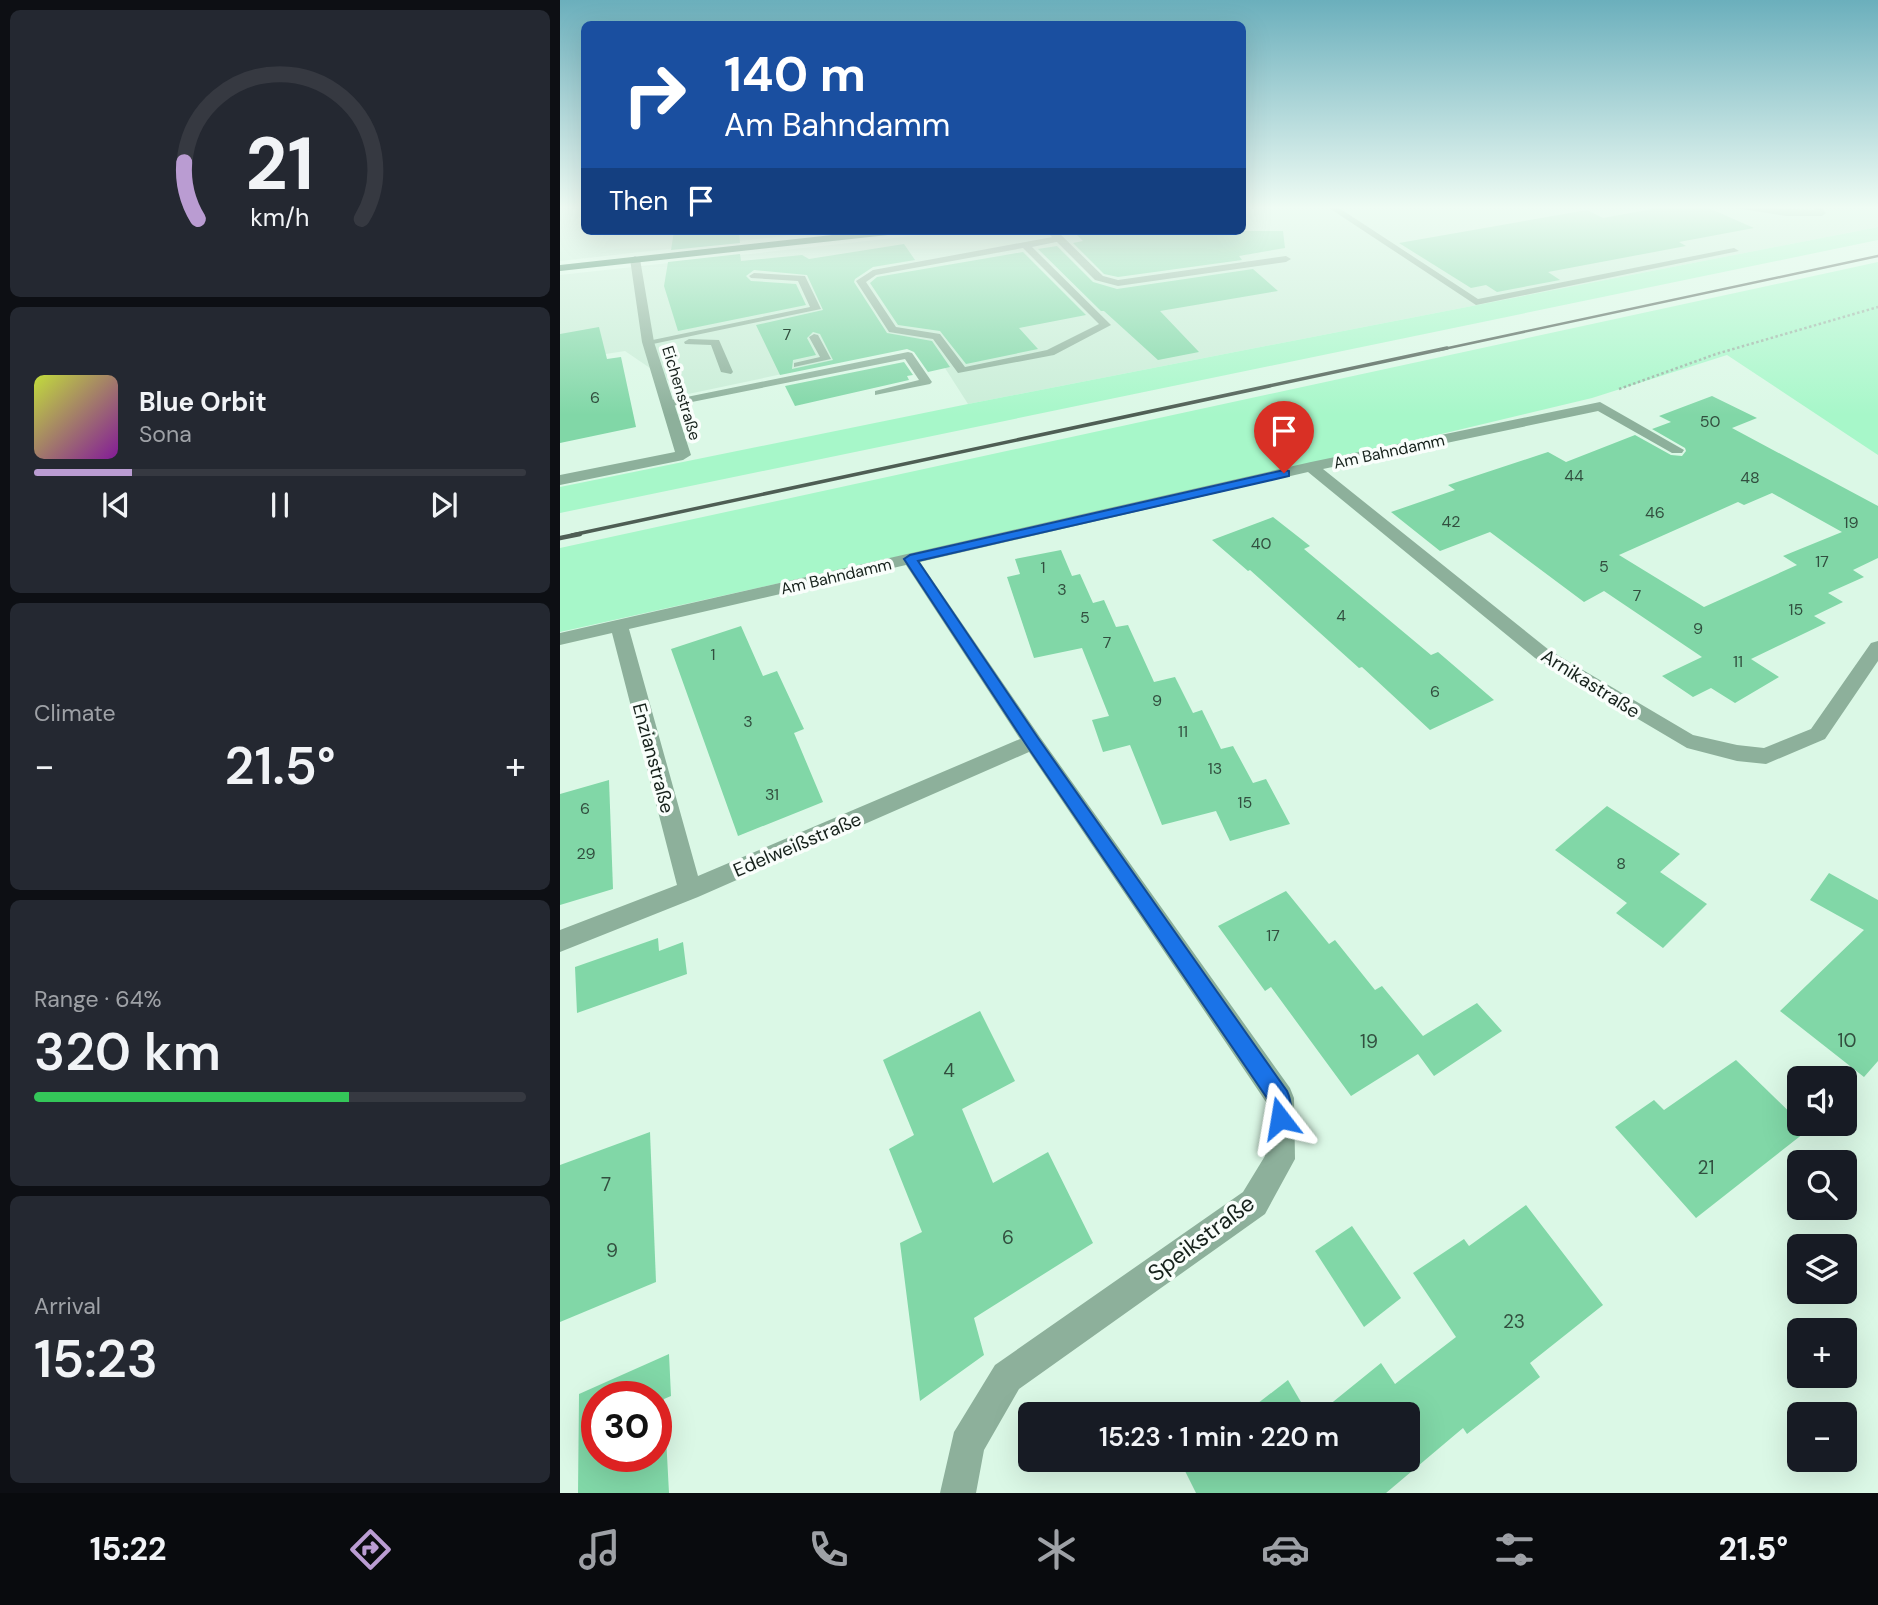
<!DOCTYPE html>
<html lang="en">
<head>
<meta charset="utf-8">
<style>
  body { margin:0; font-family:"DM Sans",sans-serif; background:#242831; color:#f1f3f6; height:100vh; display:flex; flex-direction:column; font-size:26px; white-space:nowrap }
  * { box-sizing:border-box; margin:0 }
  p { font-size:23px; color:#9ea1a6 }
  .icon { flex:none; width:38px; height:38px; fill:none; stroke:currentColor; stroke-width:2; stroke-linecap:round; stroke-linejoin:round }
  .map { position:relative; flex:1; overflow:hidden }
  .details { display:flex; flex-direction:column; gap:10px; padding:10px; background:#0d0f14; width:560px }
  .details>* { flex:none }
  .guide { position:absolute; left:21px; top:21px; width:665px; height:214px; border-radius:10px; box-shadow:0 7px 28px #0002; background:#1a4fa0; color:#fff; overflow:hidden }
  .controls { position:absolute; left:1227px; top:1066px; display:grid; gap:14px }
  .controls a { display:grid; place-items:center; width:70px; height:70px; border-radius:10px; background:#171b24; box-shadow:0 7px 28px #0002; font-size:35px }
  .speed { position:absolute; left:21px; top:1381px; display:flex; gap:14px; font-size:35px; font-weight:700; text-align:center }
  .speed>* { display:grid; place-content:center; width:91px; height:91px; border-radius:50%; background:#171b24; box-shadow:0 7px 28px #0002; line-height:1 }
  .speed .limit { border:10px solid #d22; background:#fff; color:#111 }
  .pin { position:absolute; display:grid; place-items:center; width:60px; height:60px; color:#fff; margin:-72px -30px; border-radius:50% 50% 50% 0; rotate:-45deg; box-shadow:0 0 7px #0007 }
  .pin .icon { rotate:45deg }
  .me { position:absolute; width:77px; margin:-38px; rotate:346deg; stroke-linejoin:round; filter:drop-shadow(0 0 5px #0008) }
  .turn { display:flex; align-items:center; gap:24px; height:147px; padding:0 28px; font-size:32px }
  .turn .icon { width:91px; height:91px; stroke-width:2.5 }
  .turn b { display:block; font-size:49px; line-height:60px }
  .then { display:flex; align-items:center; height:66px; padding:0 28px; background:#0003; gap:14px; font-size:26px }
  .big { font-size:52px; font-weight:600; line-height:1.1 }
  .details .tile { flex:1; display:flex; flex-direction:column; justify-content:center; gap:10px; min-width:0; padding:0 24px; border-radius:10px; background:#242831 }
  .details .dial { align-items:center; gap:0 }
  .dial svg { height:182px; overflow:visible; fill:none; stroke:#363941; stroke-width:7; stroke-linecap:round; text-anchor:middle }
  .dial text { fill:#f1f3f6; stroke:none }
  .song { display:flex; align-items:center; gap:21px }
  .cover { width:84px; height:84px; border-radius:10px; background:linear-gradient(135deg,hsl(70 70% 55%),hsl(290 70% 35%)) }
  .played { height:7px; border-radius:4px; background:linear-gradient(90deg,#ba9cd2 20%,#363941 20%) }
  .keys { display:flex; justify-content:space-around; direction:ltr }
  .heat { display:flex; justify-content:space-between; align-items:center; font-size:38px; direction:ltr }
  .charge { height:10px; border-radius:5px; background:linear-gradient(90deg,#34c759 64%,#363941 0) }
  .trip { position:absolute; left:458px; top:1402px; width:402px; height:70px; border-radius:10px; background:#171b24; box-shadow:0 7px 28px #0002; font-weight:600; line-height:70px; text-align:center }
  .menu { display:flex; height:112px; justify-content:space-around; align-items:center; background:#090b0e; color:#9ea1a6 }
  .menu .icon { width:49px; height:49px }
  .menu .on { color:#ba9cd2 }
  .menu b { font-size:32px; color:#f1f3f6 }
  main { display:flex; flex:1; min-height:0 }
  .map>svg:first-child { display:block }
</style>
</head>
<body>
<main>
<section class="details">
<div class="tile dial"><svg viewBox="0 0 100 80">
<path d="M14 69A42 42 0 1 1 86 69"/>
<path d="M14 69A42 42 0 0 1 8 44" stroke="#ba9cd2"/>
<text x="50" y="56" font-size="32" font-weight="700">21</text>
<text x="50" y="72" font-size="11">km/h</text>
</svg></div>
<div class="tile">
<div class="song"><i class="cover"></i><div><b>Blue Orbit</b><p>Sona</p></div></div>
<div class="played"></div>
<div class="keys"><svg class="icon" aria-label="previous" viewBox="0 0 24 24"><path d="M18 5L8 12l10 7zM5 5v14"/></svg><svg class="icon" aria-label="pause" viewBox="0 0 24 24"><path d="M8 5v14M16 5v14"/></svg><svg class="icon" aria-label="next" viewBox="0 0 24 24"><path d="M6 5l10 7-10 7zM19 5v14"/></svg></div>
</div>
<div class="tile"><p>Climate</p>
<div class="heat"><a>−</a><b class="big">21.5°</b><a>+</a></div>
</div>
<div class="tile"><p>Range · 64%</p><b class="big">320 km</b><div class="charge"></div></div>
<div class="tile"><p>Arrival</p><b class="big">15:23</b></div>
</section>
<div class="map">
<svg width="1318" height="1493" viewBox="0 0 1318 1493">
  <rect width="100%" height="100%" fill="#dbf8e6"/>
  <g fill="#c9edd7">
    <path d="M 0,206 L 24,206 L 24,231 L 269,231 L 0,261 Z"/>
    <path d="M 683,206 L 1318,206 L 1318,227 L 408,404 L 369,343 L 128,394 L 65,351 L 0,361 L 0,275 L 397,231 L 682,231 Z"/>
  </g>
  <g fill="#a7f7c9">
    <path d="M 1318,227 L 1318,240 L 0,513 L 0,487 L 408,404 Z"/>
    <path d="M 1318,262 L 1318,455 L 1167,355 L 1032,398 L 798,454 L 0,632 L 0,548 Z"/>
  </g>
  <g fill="#81d7a7" fill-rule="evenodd">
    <path d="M 1109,206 L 1144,206 L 1194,228 L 1119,242 L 1126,246 L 988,272 L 1000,280 L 937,292 L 926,285 L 911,288 L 839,243 L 1027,210 L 1043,218 Z"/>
    <path d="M 114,231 L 179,231 L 180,243 L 111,250 Z"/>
    <path d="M 513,231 L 723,231 L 725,248 L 679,256 L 682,260 L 558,277 L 544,274 L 513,243 L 523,241 Z"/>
    <path d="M 344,244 L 355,260 L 313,267 L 295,279 L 294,282 L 327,333 L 372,341 L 390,367 L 368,372 L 354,352 L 347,349 L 220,375 L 196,325 L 263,310 L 247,275 L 194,270 L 186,276 L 191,281 L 236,284 L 246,305 L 118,331 L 104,286 L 108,262 L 180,254 L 181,261 L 242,255 L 249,259 ZM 253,332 L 260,334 L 273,360 L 232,369 L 233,360 L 256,355 L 247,338 Z"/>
    <path d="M 497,246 L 533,282 L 557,289 L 693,269 L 718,291 L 600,311 L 639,352 L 598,360 L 544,311 L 541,311 L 478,249 Z"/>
    <path d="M 463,252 L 526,315 L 459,328 L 478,349 L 406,364 L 380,331 L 338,325 L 310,283 L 317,277 Z"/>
    <path d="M 39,327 L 47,359 L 61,357 L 76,427 L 0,443 L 0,334 Z"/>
    <path d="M 344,362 L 353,375 L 347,376 L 349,380 L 235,406 L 225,386 Z"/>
    <path d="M 1152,396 L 1197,418 L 1172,428 L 1318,506 L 1318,558 L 1293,570 L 1304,577 L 1268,593 L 1283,602 L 1254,616 L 1266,623 L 1191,659 L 1219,677 L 1175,703 L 1151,688 L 1133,697 L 1102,676 L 1142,657 L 1044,591 L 1024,602 L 930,532 L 880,551 L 831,512 L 895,490 L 888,485 L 988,452 L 1006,462 L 1075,435 L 1111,455 L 1122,456 L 1126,451 L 1125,448 L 1092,429 L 1111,422 L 1099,416 ZM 1212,493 L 1282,532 L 1223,556 L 1237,565 L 1144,607 L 1059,555 L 1178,502 L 1184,505 Z"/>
    <path d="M 713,517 L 750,546 L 744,549 L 871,655 L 878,652 L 934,700 L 870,730 L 802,667 L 799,668 L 690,570 L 688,571 L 652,540 Z"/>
    <path d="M 501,550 L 512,576 L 520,574 L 533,603 L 544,600 L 556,627 L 568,625 L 594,682 L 615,677 L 633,713 L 642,710 L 661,749 L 673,746 L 693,783 L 706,779 L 730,824 L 670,841 L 656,811 L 602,825 L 570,745 L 543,752 L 532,720 L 549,716 L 522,648 L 474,658 L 447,577 L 460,574 L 455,559 Z"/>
    <path d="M 181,626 L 203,676 L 217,671 L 244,729 L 234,733 L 263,802 L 178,836 L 111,649 Z"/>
    <path d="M 49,780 L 53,889 L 0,905 L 0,794 Z"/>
    <path d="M 1047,806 L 1120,854 L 1100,872 L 1147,904 L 1103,948 L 1056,913 L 1067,903 L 995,850 Z"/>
    <path d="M 1269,873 L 1318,900 L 1318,1061 L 1304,1077 L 1220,1011 L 1304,930 L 1250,900 Z"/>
    <path d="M 726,891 L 769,944 L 775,940 L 815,990 L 822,986 L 863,1036 L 917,1003 L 942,1031 L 874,1076 L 858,1054 L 791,1096 L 711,987 L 705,991 L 658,926 Z"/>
    <path d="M 98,938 L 99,951 L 123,942 L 127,974 L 17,1013 L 15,967 Z"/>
    <path d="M 420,1011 L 455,1081 L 402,1109 L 433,1183 L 488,1152 L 533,1243 L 414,1318 L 424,1355 L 360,1401 L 340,1243 L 362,1232 L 329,1149 L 354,1135 L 323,1060 Z"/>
    <path d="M 1176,1060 L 1248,1130 L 1136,1218 L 1055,1127 L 1094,1100 L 1104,1110 Z"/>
    <path d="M 90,1132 L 96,1282 L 0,1322 L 0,1165 Z"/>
    <path d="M 966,1205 L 1043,1305 L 970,1363 L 980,1377 L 907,1434 L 903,1428 L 826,1493 L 636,1493 L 621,1463 L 626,1460 L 849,1460 L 849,1414 L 758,1414 L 821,1363 L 835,1384 L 896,1337 L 853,1273 L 904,1239 L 909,1246 Z"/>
    <path d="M 792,1226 L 841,1298 L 804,1327 L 755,1251 Z"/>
    <path d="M 109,1354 L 111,1396 L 104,1399 L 109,1493 L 18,1493 L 19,1394 ZM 37,1396 L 96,1396 L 96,1456 L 37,1456 Z"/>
    <path d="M 728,1380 L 748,1414 L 684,1414 Z"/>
  </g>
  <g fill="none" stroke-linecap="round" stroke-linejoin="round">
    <path stroke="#9ab1a3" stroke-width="2.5" stroke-dasharray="2.5 2.5" stroke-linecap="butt" d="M 1059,389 L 1156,354 L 1318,307"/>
    <g fill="#8db09b" fill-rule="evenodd">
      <path d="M 766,206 L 776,206 L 918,299 L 1174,248 L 1179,251 L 916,305 Z"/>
      <path d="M 1163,206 L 1255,210 L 1251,206 L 1260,206 L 1266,213 L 1262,216 L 1226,216 Z"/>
      <path d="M 498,236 L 502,239 L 501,241 L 472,247 L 551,325 L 494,355 L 398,373 L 373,339 L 329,332 L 296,281 L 313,270 ZM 463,248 L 539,324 L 487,350 L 405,367 L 380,334 L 336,327 L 306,282 L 316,275 Z"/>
      <path d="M 194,273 L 245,276 L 261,309 L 88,345 L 83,342 L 250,307 L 238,281 L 191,278 L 189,276 Z"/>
      <path d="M 254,334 L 258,335 L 271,359 L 234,367 L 234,363 L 260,357 L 249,337 Z"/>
      <path d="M 129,339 L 159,340 L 173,372 L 171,374 L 161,372 L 151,345 L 125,344 L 124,342 Z"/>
      <path d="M 348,352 L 352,353 L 372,382 L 370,384 L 315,395 L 315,391 L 359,380 L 345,359 L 107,407 L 101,404 L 107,401 Z"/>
    </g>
    <g fill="#8db09b" fill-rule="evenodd">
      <path d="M 486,231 L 497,231 L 543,276 L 558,280 L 726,256 L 731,259 L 726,262 L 558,286 L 535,280 Z"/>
      <path d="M 75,256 L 80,259 L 94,342 L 131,455 L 123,460 L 0,485 L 0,475 L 115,452 L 82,342 L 70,259 Z"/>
      <path d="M 1040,402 L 1124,450 L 1122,453 L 1112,453 L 1038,411 L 763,469 L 989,650 L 1133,735 L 1177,745 L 1204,748 L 1251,729 L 1311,643 L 1318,641 L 1318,661 L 1265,739 L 1206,764 L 1177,761 L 1127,748 L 975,658 L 748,472 L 360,562 L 480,737 L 730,1088 L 734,1098 L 735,1159 L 705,1214 L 459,1389 L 424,1450 L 416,1493 L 380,1493 L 394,1432 L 435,1365 L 683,1192 L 705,1156 L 706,1102 L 469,752 L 138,897 L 0,952 L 0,930 L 117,885 L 52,633 L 0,645 L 0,633 L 751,462 ZM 346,565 L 460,739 L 138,876 L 69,629 Z"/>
    </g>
    <path fill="#327955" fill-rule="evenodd" d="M 308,231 L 342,231 L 337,234 L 0,271 L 0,265 Z"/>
    <path stroke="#4e5e54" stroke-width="2.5" d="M 879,350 L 1318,256"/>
    <path stroke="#4e5e54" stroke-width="3.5" d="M 12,535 L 887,348"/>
    <path stroke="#4e5e54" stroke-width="4.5" d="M 0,538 L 20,534"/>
  </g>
  <linearGradient id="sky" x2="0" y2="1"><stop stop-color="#6bafbc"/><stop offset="0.5" stop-color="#effcf4"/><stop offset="1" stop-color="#effcf4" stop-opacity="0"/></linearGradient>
  <rect width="1318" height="415" fill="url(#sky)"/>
  <path fill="#1a73e8" stroke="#114b97" stroke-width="2" d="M 724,470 L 729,471 L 729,476 L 358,561 L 478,738 L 727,1091 C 732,1102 732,1115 727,1126 L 720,1129 L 712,1126 L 709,1118 L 709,1101 L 467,746 L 344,559 L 350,555 Z"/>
  <g text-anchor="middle" stroke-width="7" stroke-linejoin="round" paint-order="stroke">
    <g font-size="16" fill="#324f3f">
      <text x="227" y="340">7</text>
      <text x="35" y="403">6</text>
      <text x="1150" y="427">50</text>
      <text x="1014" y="481">44</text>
      <text x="1190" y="483">48</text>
      <text x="1095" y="518">46</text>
      <text x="891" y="527">42</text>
      <text x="1291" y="528">19</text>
      <text x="701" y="549">40</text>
      <text x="1262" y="567">17</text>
      <text x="1044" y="572">5</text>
      <text x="483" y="573">1</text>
      <text x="502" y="595">3</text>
      <text x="1077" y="601">7</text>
      <text x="1236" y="615">15</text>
      <text x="781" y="621">4</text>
      <text x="525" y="623">5</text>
      <text x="1138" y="634">9</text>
      <text x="547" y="648">7</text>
      <text x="153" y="660">1</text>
      <text x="1178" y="667">11</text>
      <text x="875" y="697">6</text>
      <text x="597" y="706">9</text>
      <text x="188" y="727">3</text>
      <text x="623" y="737">11</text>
      <text x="655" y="774">13</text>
      <text x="212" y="800">31</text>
      <text x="685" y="808">15</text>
      <text x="25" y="814">6</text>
      <text x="26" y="859">29</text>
      <text x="1061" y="869">8</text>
      <text x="713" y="941">17</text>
    </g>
    <g font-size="16" fill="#17221c" stroke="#f9fefb">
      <text transform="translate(122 393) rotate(73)" y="6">Eichenstraße</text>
      <text transform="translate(829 451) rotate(-12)" y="6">Am Bahndamm</text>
      <text transform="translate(276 576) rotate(-13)" y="6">Am Bahndamm</text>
    </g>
    <g font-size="19" fill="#17221c" stroke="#f9fefb">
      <text transform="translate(1031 683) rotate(32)" y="7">Arnikastraße</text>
      <text transform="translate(94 758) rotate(75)" y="7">Enzianstraße</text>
      <text transform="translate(237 844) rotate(-23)" y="7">Edelweißstraße</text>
    </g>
    <g font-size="19" fill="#324f3f">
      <text x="1287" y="1047">10</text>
      <text x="809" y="1048">19</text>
      <text x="389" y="1077">4</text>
      <text x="1146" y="1174">21</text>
      <text x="46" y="1191">7</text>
      <text x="448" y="1244">6</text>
      <text x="52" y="1257">9</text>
      <text x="954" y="1328">23</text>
    </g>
    <g font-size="23" fill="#17221c" stroke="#f9fefb">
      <text transform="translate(641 1238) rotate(-37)" y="8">Speikstraße</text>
    </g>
  </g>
</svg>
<div class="controls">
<a><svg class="icon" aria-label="sound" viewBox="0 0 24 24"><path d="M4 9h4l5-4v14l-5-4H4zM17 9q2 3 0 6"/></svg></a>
<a><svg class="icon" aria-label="search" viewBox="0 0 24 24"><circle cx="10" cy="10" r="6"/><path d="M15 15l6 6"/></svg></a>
<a><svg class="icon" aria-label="layers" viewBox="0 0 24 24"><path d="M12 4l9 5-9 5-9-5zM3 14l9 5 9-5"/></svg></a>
<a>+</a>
<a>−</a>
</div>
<div class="speed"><div class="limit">30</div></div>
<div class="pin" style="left:724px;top:473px;background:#d93025"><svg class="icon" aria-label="arrive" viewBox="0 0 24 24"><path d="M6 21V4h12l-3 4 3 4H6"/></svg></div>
<svg class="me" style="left:720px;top:1118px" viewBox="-20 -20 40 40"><path d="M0-17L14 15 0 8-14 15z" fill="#1a73e8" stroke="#fff" stroke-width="4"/></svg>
<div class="trip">15:23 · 1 min · 220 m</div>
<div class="guide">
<div class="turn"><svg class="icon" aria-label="right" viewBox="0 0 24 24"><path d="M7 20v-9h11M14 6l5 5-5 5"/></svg><div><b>140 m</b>Am Bahndamm</div></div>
<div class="then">Then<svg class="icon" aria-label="arrive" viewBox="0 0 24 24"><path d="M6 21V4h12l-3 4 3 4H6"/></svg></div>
</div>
</div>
</main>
<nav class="menu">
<b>15:22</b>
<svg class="icon on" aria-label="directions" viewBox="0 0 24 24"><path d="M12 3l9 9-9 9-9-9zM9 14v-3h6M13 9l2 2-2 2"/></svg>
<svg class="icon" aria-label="music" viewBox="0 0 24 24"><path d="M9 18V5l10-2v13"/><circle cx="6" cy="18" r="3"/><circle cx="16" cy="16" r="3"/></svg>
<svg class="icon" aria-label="phone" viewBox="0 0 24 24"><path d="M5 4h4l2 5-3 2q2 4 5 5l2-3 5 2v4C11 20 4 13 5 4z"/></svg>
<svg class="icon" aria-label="climate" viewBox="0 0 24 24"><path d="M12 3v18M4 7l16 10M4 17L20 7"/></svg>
<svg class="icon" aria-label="car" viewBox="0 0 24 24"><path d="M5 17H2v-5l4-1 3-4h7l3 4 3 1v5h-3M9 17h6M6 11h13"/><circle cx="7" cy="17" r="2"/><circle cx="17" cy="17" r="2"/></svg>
<svg class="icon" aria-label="filters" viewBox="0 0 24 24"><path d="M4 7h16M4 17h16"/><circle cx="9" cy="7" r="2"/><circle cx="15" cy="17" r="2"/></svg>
<b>21.5°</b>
</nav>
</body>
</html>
